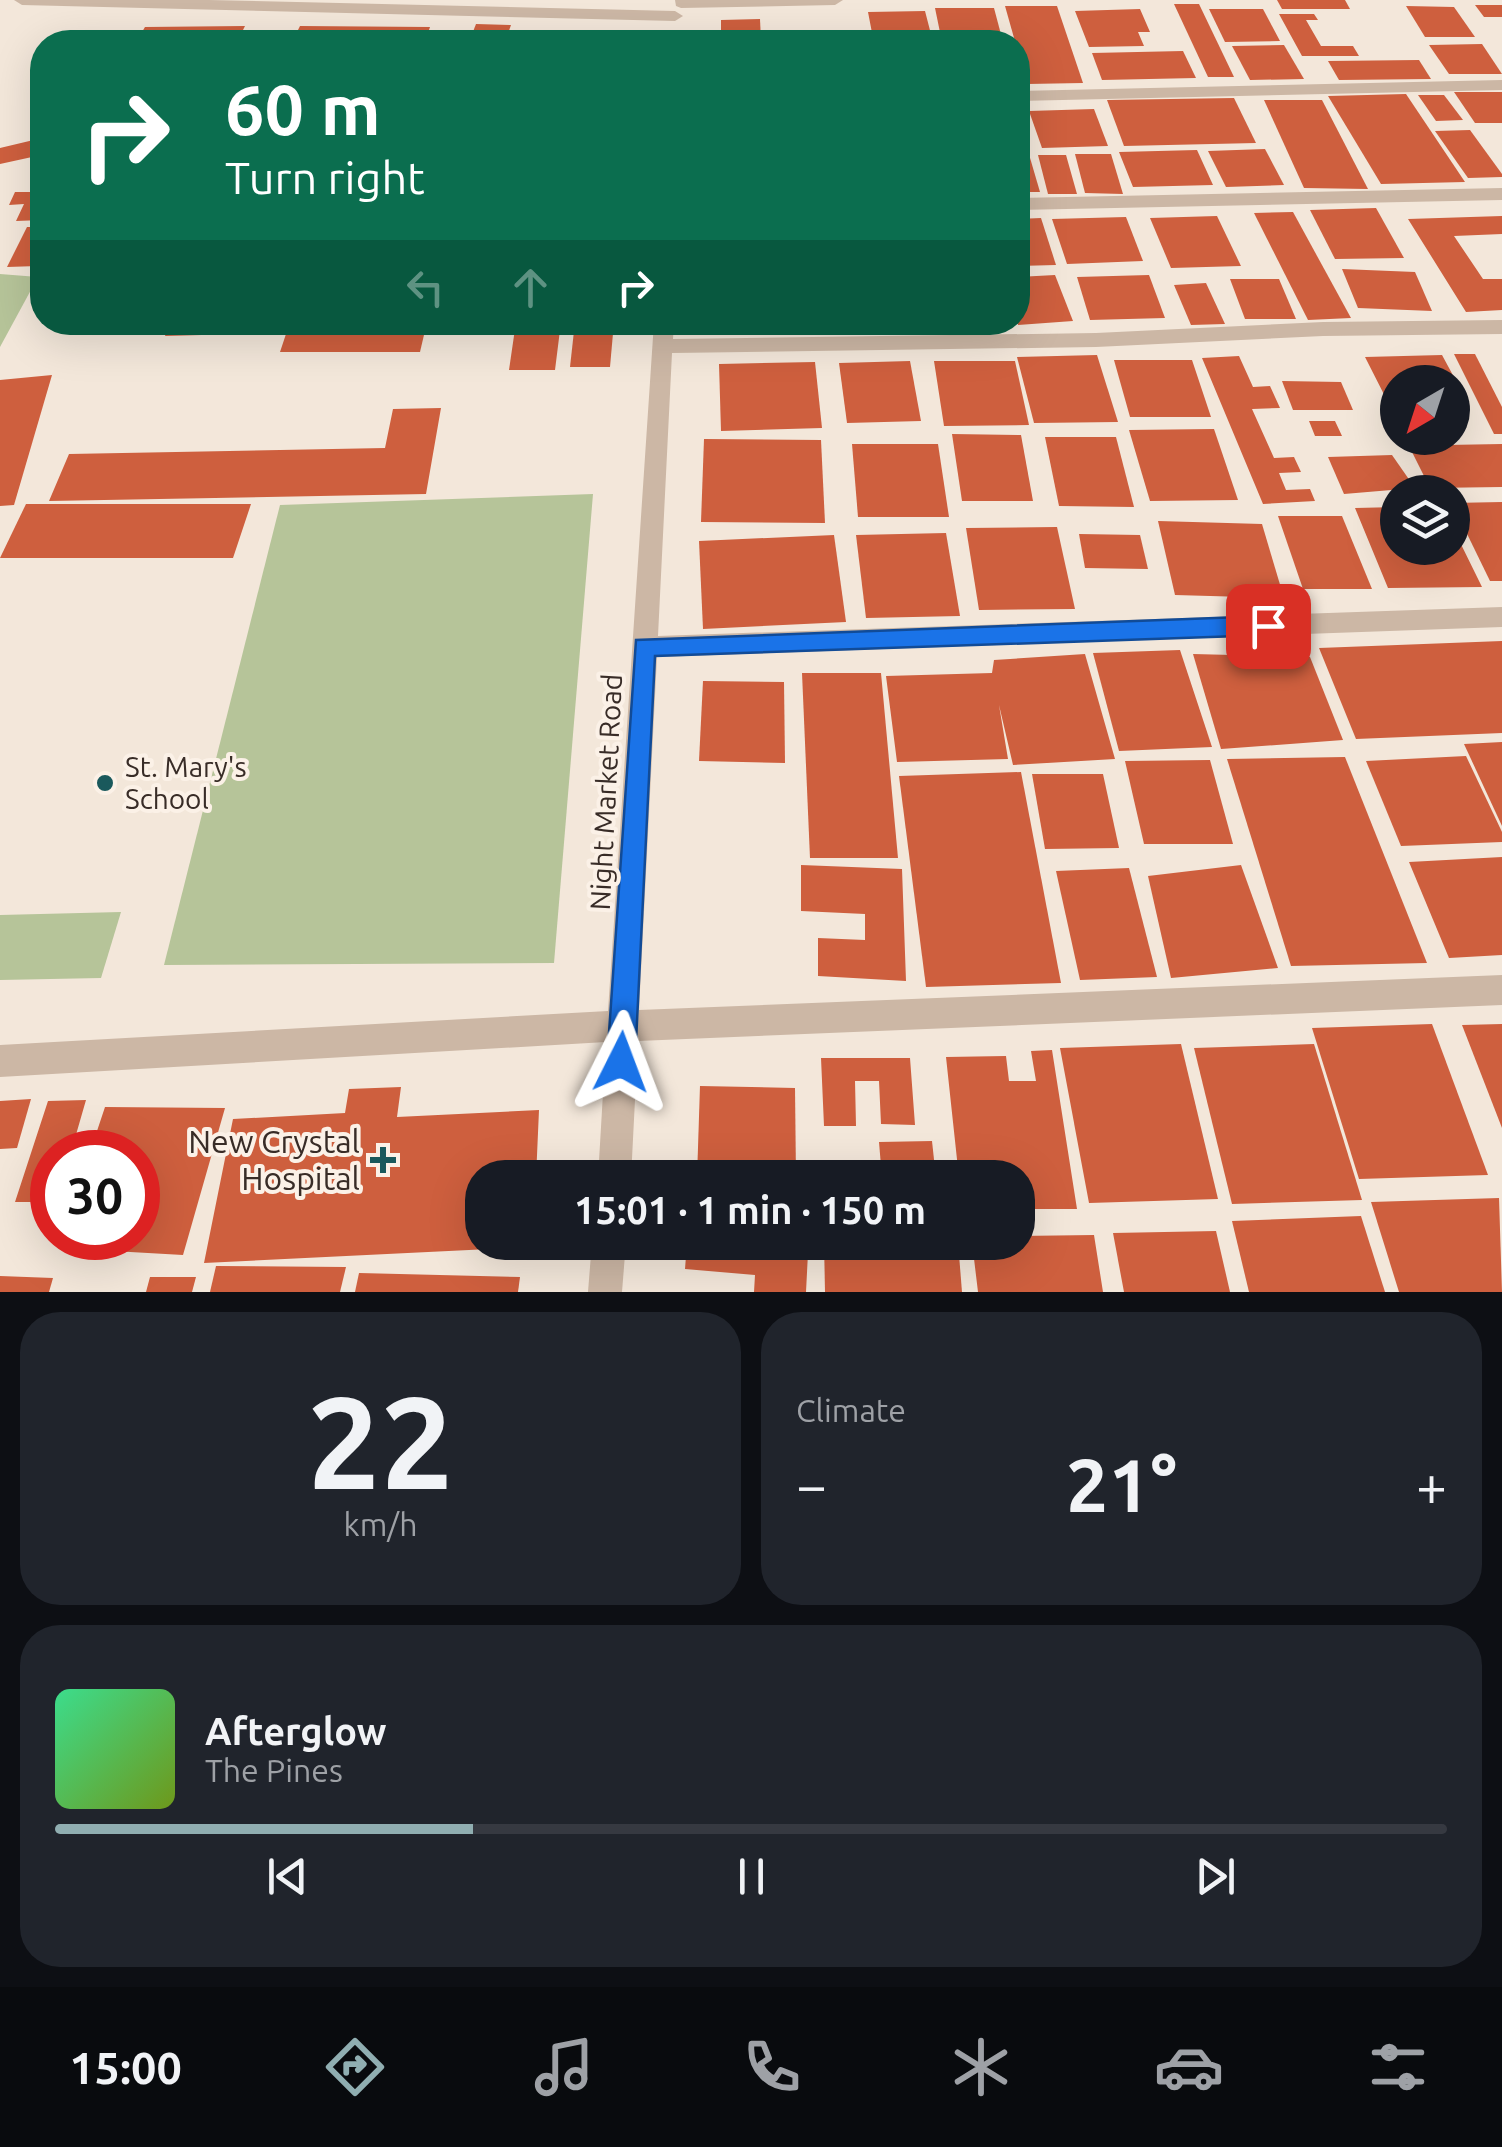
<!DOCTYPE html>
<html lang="en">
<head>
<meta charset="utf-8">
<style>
  body { margin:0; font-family:Ubuntu,sans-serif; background:#20242c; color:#f1f3f6; height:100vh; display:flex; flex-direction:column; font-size:38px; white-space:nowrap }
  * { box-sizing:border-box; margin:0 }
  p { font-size:32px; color:#9ea1a6 }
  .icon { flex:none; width:55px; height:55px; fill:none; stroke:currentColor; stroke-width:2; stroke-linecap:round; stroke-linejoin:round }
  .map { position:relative; height:1292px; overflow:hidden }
  .details { display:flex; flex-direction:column; gap:20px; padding:20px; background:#0d0f14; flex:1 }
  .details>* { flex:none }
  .top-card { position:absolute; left:30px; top:30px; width:1000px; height:305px; border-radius:40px; box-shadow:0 10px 40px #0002; background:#0b6e4f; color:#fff; overflow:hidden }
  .needle { width:65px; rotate:219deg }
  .fabs { position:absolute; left:1380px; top:365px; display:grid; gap:20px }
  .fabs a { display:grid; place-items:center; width:90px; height:90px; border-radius:50%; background:#171b24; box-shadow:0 10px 40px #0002; font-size:50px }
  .speed { position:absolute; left:30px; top:1130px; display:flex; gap:20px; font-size:50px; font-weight:700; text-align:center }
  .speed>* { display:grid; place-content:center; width:130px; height:130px; border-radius:50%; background:#171b24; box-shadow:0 10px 40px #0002; line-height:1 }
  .speed .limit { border:15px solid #d22; background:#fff; color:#111 }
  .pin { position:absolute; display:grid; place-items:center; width:85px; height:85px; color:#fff; margin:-42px; border-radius:20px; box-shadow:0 5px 15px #0006 }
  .me { position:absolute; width:110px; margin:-55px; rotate:3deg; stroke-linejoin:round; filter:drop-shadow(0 0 8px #0008) }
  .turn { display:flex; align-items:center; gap:35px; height:210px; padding:0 30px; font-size:45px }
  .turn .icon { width:130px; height:130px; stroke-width:2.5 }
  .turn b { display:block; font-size:70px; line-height:85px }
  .lanes { display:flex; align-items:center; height:95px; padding:0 30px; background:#0003; justify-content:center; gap:50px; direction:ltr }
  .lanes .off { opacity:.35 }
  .big { font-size:75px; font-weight:700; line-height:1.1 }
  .details .widget { flex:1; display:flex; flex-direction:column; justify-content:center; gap:15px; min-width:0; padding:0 35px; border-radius:40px; background:#20242c }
  .details .dial { align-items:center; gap:0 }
  .dial b { font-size:130px; line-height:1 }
  .song { display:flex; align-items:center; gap:30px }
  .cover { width:120px; height:120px; border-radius:15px; background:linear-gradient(135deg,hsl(150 70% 55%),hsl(80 70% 35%)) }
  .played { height:10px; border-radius:5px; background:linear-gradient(90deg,#90aeb1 30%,#363941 30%) }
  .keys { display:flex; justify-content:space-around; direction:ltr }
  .heat { display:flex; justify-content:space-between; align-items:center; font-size:55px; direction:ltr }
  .details .tiles { flex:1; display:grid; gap:20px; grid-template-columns:1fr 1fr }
  .widget:last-child { grid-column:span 2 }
  .trip { position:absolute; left:465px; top:1160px; width:570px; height:100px; border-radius:40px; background:#171b24; box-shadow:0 10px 40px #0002; font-weight:700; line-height:100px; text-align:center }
  .tab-bar { display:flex; height:160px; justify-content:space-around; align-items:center; background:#090b0e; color:#9ea1a6 }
  .tab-bar .icon { width:70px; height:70px }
  .tab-bar .on { color:#90aeb1 }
  .tab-bar b { font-size:45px; color:#f1f3f6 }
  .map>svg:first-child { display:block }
</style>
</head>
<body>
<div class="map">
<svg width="1502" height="1292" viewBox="0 0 1502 1292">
  <rect width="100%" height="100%" fill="#f3e7da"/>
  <g fill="#b6c499">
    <path d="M 0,274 L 38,277 L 0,347 Z"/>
    <path d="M 593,494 L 554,963 L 164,965 L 280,505 Z"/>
    <path d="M 121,912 L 101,978 L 0,980 L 0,915 Z"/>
  </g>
  <g fill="#ce5f3e">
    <path d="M 1277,0 L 1345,0 L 1350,9 L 1282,9 Z"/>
    <path d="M 1174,4 L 1199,4 L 1234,77 L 1208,77 Z"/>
    <path d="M 1475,5 L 1502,5 L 1502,17 L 1484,17 Z"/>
    <path d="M 1005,6 L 1057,6 L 1083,83 L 1027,84 Z"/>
    <path d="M 1406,6 L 1454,7 L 1475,37 L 1425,37 Z"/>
    <path d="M 935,8 L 994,8 L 1003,42 L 942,42 Z"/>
    <path d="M 1140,9 L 1150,32 L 1138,32 L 1144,46 L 1089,47 L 1075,11 Z"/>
    <path d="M 1209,9 L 1263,9 L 1280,41 L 1225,42 Z"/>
    <path d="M 925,11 L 933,42 L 913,42 L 911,38 L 873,38 L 868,12 Z"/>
    <path d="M 1279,14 L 1314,14 L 1318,20 L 1306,20 L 1321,46 L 1353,46 L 1359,56 L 1302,56 Z"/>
    <path d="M 760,19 L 761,41 L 721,41 L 721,20 Z"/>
    <path d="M 476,24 L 511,25 L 505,42 L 469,42 Z"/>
    <path d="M 245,26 L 237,42 L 136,42 L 145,27 Z"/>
    <path d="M 300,26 L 430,27 L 425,42 L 292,42 Z"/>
    <path d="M 800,35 L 846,36 L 846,42 L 800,42 Z"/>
    <path d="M 1482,44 L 1502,74 L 1449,74 L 1429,45 Z"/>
    <path d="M 1284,45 L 1304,79 L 1250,80 L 1232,46 Z"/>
    <path d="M 1183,51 L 1196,78 L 1102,80 L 1092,53 Z"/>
    <path d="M 1419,60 L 1431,79 L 1339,80 L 1328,61 Z"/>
    <path d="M 1454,92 L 1502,92 L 1502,123 L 1475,123 Z"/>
    <path d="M 1406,94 L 1465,182 L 1381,184 L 1328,96 Z"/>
    <path d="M 1418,95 L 1444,95 L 1463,120 L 1436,121 Z"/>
    <path d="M 1234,98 L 1256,143 L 1124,146 L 1107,100 Z"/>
    <path d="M 1264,100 L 1322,100 L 1368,189 L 1304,188 Z"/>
    <path d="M 1094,109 L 1108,146 L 1042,148 L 1029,111 Z"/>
    <path d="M 1470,130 L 1502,174 L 1502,177 L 1468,178 L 1435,131 Z"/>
    <path d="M 42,138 L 42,148 L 31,151 L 32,157 L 0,164 L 0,148 Z"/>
    <path d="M 1265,149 L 1284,185 L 1226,187 L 1208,151 Z"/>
    <path d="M 1197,150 L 1213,185 L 1133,187 L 1119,152 Z"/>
    <path d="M 1018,151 L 1028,151 L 1040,192 L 1018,192 Z"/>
    <path d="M 1075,154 L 1111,154 L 1123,194 L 1085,193 Z"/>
    <path d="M 1038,155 L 1066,155 L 1077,194 L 1048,194 Z"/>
    <path d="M 15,192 L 42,192 L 42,220 L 16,221 L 24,204 L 9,205 Z"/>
    <path d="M 1376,208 L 1404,258 L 1335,259 L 1310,210 Z"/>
    <path d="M 1293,212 L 1351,318 L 1308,320 L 1254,213 Z"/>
    <path d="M 1217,216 L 1241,266 L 1171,268 L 1150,218 Z"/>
    <path d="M 1502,216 L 1502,234 L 1454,236 L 1483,279 L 1502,279 L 1502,310 L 1466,312 L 1408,219 Z"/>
    <path d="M 1126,217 L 1143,261 L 1067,264 L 1052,219 Z"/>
    <path d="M 1041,218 L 1056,265 L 1018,266 L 1018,219 Z"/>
    <path d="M 27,227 L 42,227 L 42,257 L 38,266 L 7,267 Z"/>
    <path d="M 1342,269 L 1415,272 L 1432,311 L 1358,308 Z"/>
    <path d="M 1055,275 L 1073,321 L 1018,325 L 1018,277 Z"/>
    <path d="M 1149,275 L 1165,318 L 1090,320 L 1077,277 Z"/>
    <path d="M 1230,279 L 1279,279 L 1296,319 L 1245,319 Z"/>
    <path d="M 1206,283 L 1225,324 L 1191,325 L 1174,285 Z"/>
    <path d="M 170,322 L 274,322 L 271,333 L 165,336 Z"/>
    <path d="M 290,322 L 427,322 L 420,352 L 280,352 Z"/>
    <path d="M 516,322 L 561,322 L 555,370 L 509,370 Z"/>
    <path d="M 575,322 L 614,322 L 610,367 L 570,367 Z"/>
    <path d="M 842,322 L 912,322 L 913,329 L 844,333 Z"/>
    <path d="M 930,322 L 997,322 L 998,328 L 930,327 Z"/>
    <path d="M 1454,354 L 1475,354 L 1502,407 L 1502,434 L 1494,434 Z"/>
    <path d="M 1097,355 L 1118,422 L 1034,423 L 1017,357 Z"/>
    <path d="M 1442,355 L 1462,392 L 1452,392 L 1452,382 L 1398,382 L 1398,422 L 1365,357 Z"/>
    <path d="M 1239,356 L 1253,387 L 1270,386 L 1280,408 L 1252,409 L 1274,458 L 1294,457 L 1301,472 L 1279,473 L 1286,490 L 1310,489 L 1315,501 L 1263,504 L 1202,358 Z"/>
    <path d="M 1114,360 L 1192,360 L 1211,417 L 1130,417 Z"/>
    <path d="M 910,361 L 921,421 L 847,423 L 839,363 Z"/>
    <path d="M 934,361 L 1015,361 L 1029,425 L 944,426 Z"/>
    <path d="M 815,362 L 822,428 L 721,431 L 719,364 Z"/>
    <path d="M 52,375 L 14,505 L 0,506 L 0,380 Z"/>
    <path d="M 1282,381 L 1341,382 L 1353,410 L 1293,410 Z"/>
    <path d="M 441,408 L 426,494 L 49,501 L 69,454 L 385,448 L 393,409 Z"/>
    <path d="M 1309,421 L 1335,421 L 1342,436 L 1315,436 Z"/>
    <path d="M 1214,429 L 1238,500 L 1150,501 L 1129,430 Z"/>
    <path d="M 952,434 L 1021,435 L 1033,501 L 962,501 Z"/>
    <path d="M 1045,437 L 1116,437 L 1134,507 L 1059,506 Z"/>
    <path d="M 1405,438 L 1442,438 L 1446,445 L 1502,444 L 1502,487 L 1430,488 Z"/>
    <path d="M 704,439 L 821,440 L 825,523 L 701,522 Z"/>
    <path d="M 852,444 L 938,444 L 949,517 L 858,517 Z"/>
    <path d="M 1392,455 L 1415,488 L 1344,494 L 1328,457 Z"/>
    <path d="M 1502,502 L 1502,581 L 1490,581 L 1452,503 Z"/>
    <path d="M 26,504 L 251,504 L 233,558 L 0,558 Z"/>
    <path d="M 1398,507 L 1398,548 L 1452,548 L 1452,526 L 1482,587 L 1388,588 L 1355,508 Z"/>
    <path d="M 1278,516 L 1342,516 L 1372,589 L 1303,589 Z"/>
    <path d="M 1158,521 L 1262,524 L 1284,598 L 1175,595 Z"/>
    <path d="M 1057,527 L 1075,609 L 979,610 L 966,528 Z"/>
    <path d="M 946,533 L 960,616 L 866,618 L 856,535 Z"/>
    <path d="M 1079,534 L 1140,535 L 1148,569 L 1085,568 Z"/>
    <path d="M 834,535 L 846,622 L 703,629 L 699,541 Z"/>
    <path d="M 1502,641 L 1502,733 L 1356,739 L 1319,648 Z"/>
    <path d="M 1180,650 L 1212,747 L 1119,751 L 1093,653 Z"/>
    <path d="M 1085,654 L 1115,759 L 1013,765 L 999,705 L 1008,759 L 897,762 L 886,676 L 992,673 L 994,660 Z"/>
    <path d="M 1193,654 L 1310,657 L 1343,740 L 1221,749 Z"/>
    <path d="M 802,673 L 881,673 L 898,858 L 810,858 Z"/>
    <path d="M 703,681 L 784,682 L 785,763 L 699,761 Z"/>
    <path d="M 1502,742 L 1502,826 L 1464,744 Z"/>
    <path d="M 1466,756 L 1502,832 L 1502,842 L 1401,846 L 1366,761 Z"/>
    <path d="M 1345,757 L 1427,963 L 1291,966 L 1227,759 Z"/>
    <path d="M 1210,760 L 1233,844 L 1144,844 L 1125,761 Z"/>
    <path d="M 1021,772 L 1061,983 L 926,987 L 899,776 Z"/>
    <path d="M 1032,774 L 1103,774 L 1119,848 L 1045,849 Z"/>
    <path d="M 1502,857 L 1502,955 L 1449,958 L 1409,862 Z"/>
    <path d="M 801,865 L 902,869 L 906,981 L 818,976 L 818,938 L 865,940 L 865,914 L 801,911 Z"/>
    <path d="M 1241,865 L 1278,968 L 1171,978 L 1148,876 Z"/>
    <path d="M 1129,868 L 1157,977 L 1080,980 L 1056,871 Z"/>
    <path d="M 1432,1024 L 1488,1175 L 1359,1179 L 1312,1028 Z"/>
    <path d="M 1502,1024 L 1502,1128 L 1462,1025 Z"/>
    <path d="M 1181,1044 L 1218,1199 L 1089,1203 L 1060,1048 Z"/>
    <path d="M 1314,1044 L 1362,1200 L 1232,1204 L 1194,1048 Z"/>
    <path d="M 1052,1050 L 1077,1209 L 1018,1209 L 1018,1178 L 959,1178 L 946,1057 L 1006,1056 L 1009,1081 L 1036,1081 L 1031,1051 Z"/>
    <path d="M 821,1058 L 910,1058 L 915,1125 L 881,1124 L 879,1081 L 855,1081 L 856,1126 L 824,1126 Z"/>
    <path d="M 700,1086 L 795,1088 L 796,1178 L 697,1178 Z"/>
    <path d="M 401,1087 L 397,1117 L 539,1110 L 536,1178 L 482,1178 L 482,1242 L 532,1242 L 532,1247 L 204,1263 L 233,1119 L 345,1113 L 349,1089 Z"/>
    <path d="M 31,1099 L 17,1148 L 0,1149 L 0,1101 Z"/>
    <path d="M 86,1100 L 71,1152 L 52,1152 L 52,1202 L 15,1202 L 48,1101 Z"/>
    <path d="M 105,1107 L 225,1108 L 183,1255 L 60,1248 L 63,1238 L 138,1238 L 138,1152 L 90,1152 Z"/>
    <path d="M 932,1141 L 936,1178 L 882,1178 L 879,1142 Z"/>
    <path d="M 1499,1198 L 1502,1292 L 1399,1292 L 1371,1202 Z"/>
    <path d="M 1361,1216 L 1385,1292 L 1249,1292 L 1232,1221 Z"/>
    <path d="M 1216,1231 L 1230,1292 L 1124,1292 L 1113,1233 Z"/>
    <path d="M 1094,1235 L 1103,1292 L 978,1292 L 972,1242 L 1018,1242 L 1018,1236 Z"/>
    <path d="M 824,1242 L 958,1242 L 962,1292 L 825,1292 Z"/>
    <path d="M 687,1243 L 808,1253 L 806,1292 L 754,1292 L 755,1275 L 685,1269 Z"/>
    <path d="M 216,1266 L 346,1267 L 340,1292 L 210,1292 Z"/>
    <path d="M 359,1273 L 520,1277 L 518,1292 L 355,1292 Z"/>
    <path d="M 0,1276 L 53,1278 L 49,1292 L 0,1292 Z"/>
    <path d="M 150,1277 L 196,1277 L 192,1292 L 146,1292 Z"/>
  </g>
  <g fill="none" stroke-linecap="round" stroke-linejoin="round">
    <g fill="#ccb7a5" fill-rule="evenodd">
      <path d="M 14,0 L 209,0 L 675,11 L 683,16 L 675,21 L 22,5 Z"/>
      <path d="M 675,0 L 843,0 L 835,5 L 681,8 L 676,6 Z"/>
      <path d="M 1502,80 L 1502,90 L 1018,101 L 1018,91 Z"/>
      <path d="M 1502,188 L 1502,200 L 1018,210 L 1018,198 Z"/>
      <path d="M 1502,320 L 1502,334 L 1323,336 L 1096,347 L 672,353 L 658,636 L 1502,607 L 1502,627 L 657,657 L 639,1010 L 1502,975 L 1502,1005 L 638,1041 L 631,1178 L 598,1178 L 606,1042 L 0,1077 L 0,1045 L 608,1011 L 654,322 L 674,322 L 673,339 L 1096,333 L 1323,322 Z"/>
      <path d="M 592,1242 L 626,1242 L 622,1292 L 588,1292 Z"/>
    </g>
  </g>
  <path fill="#1a73e8" stroke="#114b97" stroke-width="2.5" d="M 1268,616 L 1276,619 L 1279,626 L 1276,632 L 1268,635 L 655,656 L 635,1062 L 631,1072 L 621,1076 L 611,1072 L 607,1062 L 636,640 Z"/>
  <g fill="#1a595c" stroke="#fbf1e7" stroke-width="4">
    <circle cx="105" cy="783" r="10"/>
    <path d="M378 1145h10v10h10v10h-10v10h-10v-10h-10v-10h10z"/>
  </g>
  <g text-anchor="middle" stroke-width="8" stroke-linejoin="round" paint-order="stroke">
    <g font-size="28" fill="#382c27" stroke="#fbf1e7" text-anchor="start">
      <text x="125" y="777">St. Mary's<tspan x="125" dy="32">School</tspan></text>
    </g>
    <g font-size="28" fill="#382c27" stroke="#fbf1e7">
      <text transform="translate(606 792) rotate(-87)" y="10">Night Market Road</text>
    </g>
    <g font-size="32" fill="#382c27" stroke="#fbf1e7" text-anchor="end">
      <text x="360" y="1153">New Crystal<tspan x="360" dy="37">Hospital</tspan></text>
    </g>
  </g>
</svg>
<div class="fabs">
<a><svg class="needle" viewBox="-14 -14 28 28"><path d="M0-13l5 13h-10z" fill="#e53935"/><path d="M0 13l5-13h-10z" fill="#9ea1a6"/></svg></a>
<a><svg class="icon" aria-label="layers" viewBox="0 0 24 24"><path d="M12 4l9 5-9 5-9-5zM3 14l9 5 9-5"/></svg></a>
</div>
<div class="speed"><div class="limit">30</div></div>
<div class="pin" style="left:1268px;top:626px;background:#d93025"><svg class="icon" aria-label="arrive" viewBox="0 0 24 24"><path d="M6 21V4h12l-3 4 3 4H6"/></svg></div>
<svg class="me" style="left:621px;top:1062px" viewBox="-20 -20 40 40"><path d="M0-17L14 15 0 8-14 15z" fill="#1a73e8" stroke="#fff" stroke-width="4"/></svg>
<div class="trip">15:01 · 1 min · 150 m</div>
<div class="top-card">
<div class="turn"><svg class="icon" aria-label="right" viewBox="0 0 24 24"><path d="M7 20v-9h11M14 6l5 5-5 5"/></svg><div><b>60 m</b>Turn right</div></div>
<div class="lanes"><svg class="icon off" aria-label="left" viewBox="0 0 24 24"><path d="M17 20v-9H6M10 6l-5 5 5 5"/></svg><svg class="icon off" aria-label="ahead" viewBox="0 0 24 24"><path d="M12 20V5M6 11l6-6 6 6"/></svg><svg class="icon" aria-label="right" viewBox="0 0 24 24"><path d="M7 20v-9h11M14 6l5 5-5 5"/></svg></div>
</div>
</div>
<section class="details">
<div class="tiles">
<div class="widget dial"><b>22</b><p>km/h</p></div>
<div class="widget"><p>Climate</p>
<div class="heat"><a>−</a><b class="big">21°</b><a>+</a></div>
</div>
<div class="widget">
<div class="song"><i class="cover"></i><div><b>Afterglow</b><p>The Pines</p></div></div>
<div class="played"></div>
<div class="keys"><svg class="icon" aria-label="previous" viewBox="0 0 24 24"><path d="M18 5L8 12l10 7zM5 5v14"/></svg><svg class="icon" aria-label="pause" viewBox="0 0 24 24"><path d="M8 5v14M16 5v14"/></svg><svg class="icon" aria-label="next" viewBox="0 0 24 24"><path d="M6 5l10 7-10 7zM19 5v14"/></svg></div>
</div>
</div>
</section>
<nav class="tab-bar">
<b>15:00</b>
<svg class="icon on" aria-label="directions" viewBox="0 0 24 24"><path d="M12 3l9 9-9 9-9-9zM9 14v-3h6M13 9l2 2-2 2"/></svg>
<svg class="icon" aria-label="music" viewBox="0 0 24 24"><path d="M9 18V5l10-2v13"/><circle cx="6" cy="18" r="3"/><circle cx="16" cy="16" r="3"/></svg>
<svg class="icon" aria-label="phone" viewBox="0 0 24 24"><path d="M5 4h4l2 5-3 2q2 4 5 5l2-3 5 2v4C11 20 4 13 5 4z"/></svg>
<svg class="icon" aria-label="climate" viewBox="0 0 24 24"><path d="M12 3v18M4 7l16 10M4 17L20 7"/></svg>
<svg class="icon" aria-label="car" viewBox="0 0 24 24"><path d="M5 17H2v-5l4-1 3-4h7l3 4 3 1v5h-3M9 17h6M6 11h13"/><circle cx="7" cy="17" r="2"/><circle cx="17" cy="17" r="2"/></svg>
<svg class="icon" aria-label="filters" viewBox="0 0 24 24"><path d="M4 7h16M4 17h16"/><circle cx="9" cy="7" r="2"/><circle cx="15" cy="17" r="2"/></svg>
</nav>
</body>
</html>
